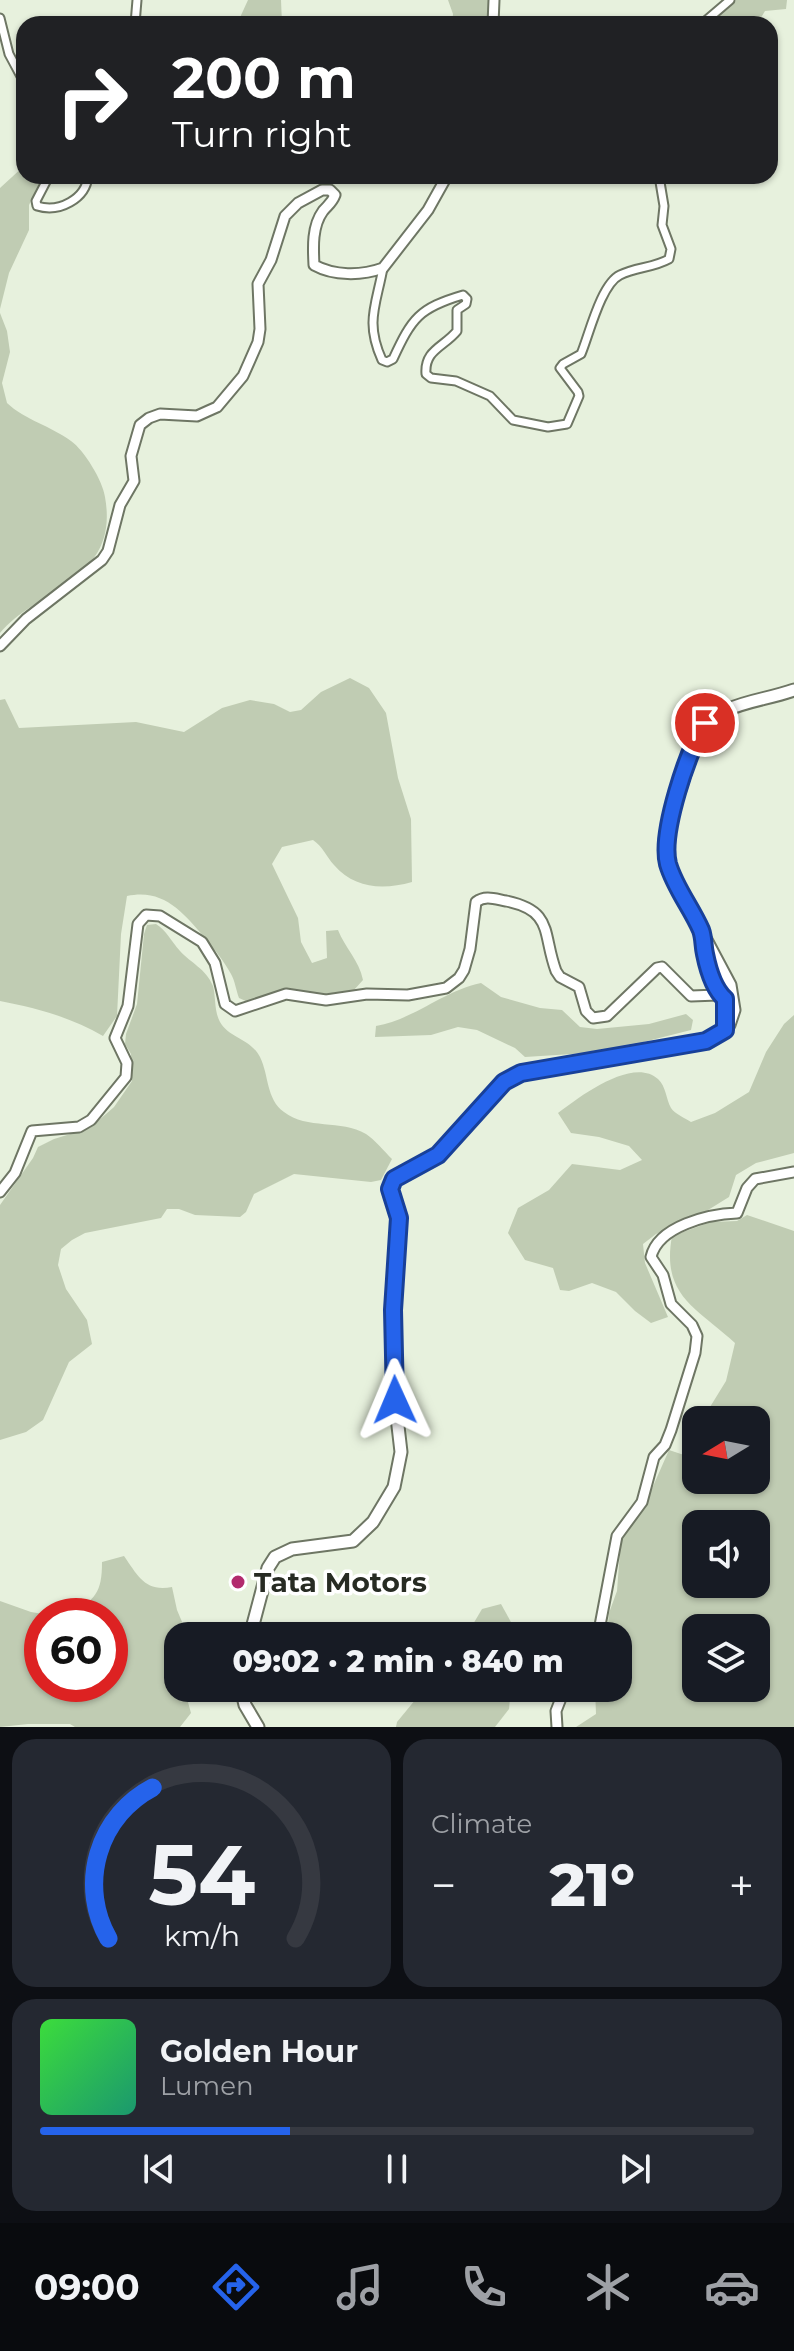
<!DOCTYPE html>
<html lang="en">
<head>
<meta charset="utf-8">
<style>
  body { margin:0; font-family:Montserrat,sans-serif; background:#242831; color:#f1f3f6; height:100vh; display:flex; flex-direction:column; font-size:30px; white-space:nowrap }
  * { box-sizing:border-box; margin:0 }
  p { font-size:26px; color:#9ea1a6 }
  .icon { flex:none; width:44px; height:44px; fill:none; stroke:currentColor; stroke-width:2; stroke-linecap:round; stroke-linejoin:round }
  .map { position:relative; height:1727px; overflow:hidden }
  .panel { display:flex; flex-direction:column; gap:12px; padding:12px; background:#0d0f14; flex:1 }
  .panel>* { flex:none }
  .banner { position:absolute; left:16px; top:16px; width:762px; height:168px; border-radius:24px; box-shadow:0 2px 6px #0004; background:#202124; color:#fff; overflow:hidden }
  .needle { width:52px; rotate:260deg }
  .tools { position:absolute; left:682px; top:1406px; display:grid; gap:16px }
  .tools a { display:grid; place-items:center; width:88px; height:88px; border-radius:16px; background:#171b24; box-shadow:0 2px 6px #0004; font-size:40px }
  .speed { position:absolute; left:24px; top:1598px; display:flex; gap:16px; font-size:40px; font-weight:700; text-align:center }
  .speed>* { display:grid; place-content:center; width:104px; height:104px; border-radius:50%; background:#171b24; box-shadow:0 2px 6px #0004; line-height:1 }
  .speed .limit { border:12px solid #d22; background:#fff; color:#111 }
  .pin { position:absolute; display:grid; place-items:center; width:68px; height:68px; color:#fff; margin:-34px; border:4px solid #fff; border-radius:50%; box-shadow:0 2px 8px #0007 }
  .me { position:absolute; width:88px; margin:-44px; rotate:359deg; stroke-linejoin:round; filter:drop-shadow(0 0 6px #0008) }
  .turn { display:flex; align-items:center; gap:28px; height:168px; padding:0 24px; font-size:36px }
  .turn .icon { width:104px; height:104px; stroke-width:2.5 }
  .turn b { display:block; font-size:56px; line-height:68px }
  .big { font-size:60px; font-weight:800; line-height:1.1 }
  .panel .widget { flex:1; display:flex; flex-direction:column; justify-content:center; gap:12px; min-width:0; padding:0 28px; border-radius:24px; background:#242831 }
  .panel .dial { align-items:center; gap:0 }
  .dial svg { height:208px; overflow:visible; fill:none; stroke:#363941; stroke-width:7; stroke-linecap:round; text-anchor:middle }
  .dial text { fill:#f1f3f6; stroke:none }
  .song { display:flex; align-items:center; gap:24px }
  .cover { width:96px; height:96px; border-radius:12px; background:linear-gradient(135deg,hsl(120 70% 55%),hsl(160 70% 35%)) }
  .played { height:8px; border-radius:4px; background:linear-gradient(90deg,#2563eb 35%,#363941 35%) }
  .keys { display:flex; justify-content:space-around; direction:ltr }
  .heat { display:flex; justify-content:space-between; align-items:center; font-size:44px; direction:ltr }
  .panel .tiles { flex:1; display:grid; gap:12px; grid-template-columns:1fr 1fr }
  .widget:last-child { grid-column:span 2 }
  .trip { position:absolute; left:164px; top:1622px; width:468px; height:80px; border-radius:24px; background:#171b24; box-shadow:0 2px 6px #0004; font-weight:800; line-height:80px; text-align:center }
  .tabs { display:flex; height:128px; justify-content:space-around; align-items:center; background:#090b0e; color:#9ea1a6 }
  .tabs .icon { width:56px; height:56px }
  .tabs .active { color:#2563eb }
  .tabs b { font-size:36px; color:#f1f3f6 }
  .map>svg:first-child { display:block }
</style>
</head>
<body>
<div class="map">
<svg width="794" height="1727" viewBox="0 0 794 1727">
  <rect width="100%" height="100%" fill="#e7f1dd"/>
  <g fill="#c0ccb3" fill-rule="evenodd">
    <path d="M 248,0 L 281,0 L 282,24 L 237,24 Z"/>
    <path d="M 448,0 L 490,0 L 488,24 L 452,24 L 453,14 Z"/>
    <path d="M 736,0 L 787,0 L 786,9 L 765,11 L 757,24 L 707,24 Z"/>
    <path d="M 24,166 L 24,176 L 40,176 L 39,184 L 29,205 L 29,230 L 9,273 L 0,309 L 0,188 Z"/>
    <path d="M 0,313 L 7,331 L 10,352 L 2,383 L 7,403 C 25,420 51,426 71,441 C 84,450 103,481 105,497 C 120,580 39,587 0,633 Z"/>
    <path d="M 350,678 L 369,688 L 386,713 L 398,778 L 411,819 L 412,882 C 383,890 355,889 334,865 C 326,856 323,847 313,840 L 282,847 L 272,864 L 298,918 L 301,942 L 312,963 L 327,958 L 326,931 L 338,930 C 345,948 359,960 363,980 L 354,990 L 325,994 L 288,989 L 248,1002 L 239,998 C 236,990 235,981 231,974 C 224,961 214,949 205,938 C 183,912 163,888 127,896 L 121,934 L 117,1016 L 103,1036 C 70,1017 37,1008 0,1001 L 0,700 L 5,699 L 19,728 L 136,722 L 184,732 L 222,708 L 250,700 L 274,704 L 290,712 L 301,710 L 321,692 Z"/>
    <path d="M 156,924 C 167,931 171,941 180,951 C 191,963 206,969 213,986 C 216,997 214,1011 220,1022 C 229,1038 251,1039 260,1057 C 269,1075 266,1099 284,1112 C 307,1130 341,1119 366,1134 C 375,1140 384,1151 392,1159 L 381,1180 L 371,1182 L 294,1174 L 254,1194 L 246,1212 L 240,1217 L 195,1215 L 179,1209 L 167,1209 L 161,1218 L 85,1233 L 72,1240 L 61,1249 L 58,1265 L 66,1289 L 87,1320 L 92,1344 L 69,1362 L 43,1420 L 26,1432 L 0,1440 L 0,1205 L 33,1158 L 38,1147 L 54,1139 L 90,1128 L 114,1107 L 132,1081 L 131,1054 L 125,1044 L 126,1034 L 137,1004 L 144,934 L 147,925 Z"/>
    <path d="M 481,983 L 501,997 L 540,1008 L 562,1010 L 580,1027 L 597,1029 L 649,1024 L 686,1014 L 693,1020 L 691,1030 L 604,1052 L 525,1057 L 515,1048 L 477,1030 L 458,1027 L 431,1035 L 375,1037 L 376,1026 C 415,1019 443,991 481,983 Z"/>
    <path d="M 794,1015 L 794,1153 L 756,1163 L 736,1175 L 729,1197 L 700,1215 L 656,1234 L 643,1244 L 645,1263 L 668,1317 L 651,1323 L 635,1311 L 616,1292 L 592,1283 L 569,1291 L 560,1290 L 553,1268 L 525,1260 L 508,1233 L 518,1208 L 549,1190 L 572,1164 L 620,1170 L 642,1160 L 629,1146 L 599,1137 L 571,1133 L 558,1113 C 579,1097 633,1056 658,1079 C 666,1086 666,1099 671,1108 C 675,1114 685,1118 691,1122 L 715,1113 L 749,1092 L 766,1052 L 784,1024 Z"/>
    <path d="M 747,1215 L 794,1231 L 794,1727 L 576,1727 L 596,1714 L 595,1688 L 618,1688 L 618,1636 L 607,1636 L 609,1613 L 617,1591 L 621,1537 L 643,1509 L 669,1450 L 687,1456 L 691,1439 L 696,1431 L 696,1480 L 756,1480 L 756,1420 L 702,1420 L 726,1381 L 735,1343 C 697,1308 661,1296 672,1236 L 711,1222 L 737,1221 ZM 696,1524 L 756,1524 L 756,1584 L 696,1584 ZM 696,1628 L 756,1628 L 756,1688 L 696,1688 Z"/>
    <path d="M 124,1556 C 138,1576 145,1592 172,1587 L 177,1610 L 188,1636 L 178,1636 L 178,1688 L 184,1688 L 191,1713 L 180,1727 L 75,1727 L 70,1724 L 28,1724 L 0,1727 L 0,1601 L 31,1612 L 55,1616 L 42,1616 L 42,1684 L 110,1684 L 110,1616 L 70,1616 C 95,1598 102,1594 102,1562 Z"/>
    <path d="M 501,1604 L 512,1624 L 513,1636 L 466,1636 L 482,1609 Z"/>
    <path d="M 425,1688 L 511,1688 L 509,1709 L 495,1727 L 396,1727 L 397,1722 Z"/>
  </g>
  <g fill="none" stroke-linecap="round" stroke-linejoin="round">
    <defs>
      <g id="minor">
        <path d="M 0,18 L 9,54 L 24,82"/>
        <path d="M 135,24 L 137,0"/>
        <path d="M 702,24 L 730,0"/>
        <path d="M 49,176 L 36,201 L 37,206 C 59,213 86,199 88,176"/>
        <path d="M 383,268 C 376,306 365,322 382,360 L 387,362 L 393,359 C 412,318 419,308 463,295 L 467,299 L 466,304 L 457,310 L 457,331 C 444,347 424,350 426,374 L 431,378 L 456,381 L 490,396 L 513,420 L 548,427 L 567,424 L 579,396 L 578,392 L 560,368 L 563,364 L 581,354 C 589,335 601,284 620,275 C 636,267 653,268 669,259 L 671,249 L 662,225 L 664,206 L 659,176"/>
        <path d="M 703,939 L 704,953 L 718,992 L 722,997"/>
      </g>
      <g id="tertiary">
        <path d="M 493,24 L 494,0"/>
        <path d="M 0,646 L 26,619 L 102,560 L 108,551 L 120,505 L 134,481 L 131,456 L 140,425 L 149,418 L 160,414 L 197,416 L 208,411 L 217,407 L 243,376 L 258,342 L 260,329 L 258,284 L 271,260 L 285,216 L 298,203 L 322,190 L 330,190 L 335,195 C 332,203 328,205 323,211 C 312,226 313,247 314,265 C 334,276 361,276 383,268 L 428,210 L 447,176"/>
        <path d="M 0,1192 L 15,1173 L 32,1131 L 79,1127 L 91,1120 L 126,1077 L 127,1063 L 115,1038 L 128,1006 L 138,924 L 146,915 L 160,916 L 202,942 L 215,963 L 225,1004 L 235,1011 L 286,994 L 326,1000 L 367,994 L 408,995 L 446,988 L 459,978 L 464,970 L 470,949 L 476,902 C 485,895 495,899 506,901 C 554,911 542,933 556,971 L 560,977 L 579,987 L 586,1011 L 593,1018 L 607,1016 L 657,968 L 662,967 L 691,996 L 718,995 L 725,999 L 725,1030"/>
        <path d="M 598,1636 L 617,1536 L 642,1502 L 654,1457 L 665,1445 L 671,1430 L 695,1353 L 697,1336 L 692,1325 L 671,1304 L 663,1275 L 651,1257 C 658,1226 709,1214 737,1213 L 747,1188 L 755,1179 L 794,1172"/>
        <path d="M 557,1727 L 556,1711 L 565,1688"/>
      </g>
      <g id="primary">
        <path d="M 250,1636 L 268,1568 L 275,1557 L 292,1549 L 353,1541 L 373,1522 L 394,1487 L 401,1452 L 395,1400 L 393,1310 L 399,1218 L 390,1189 L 394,1179 L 438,1155 L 504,1082 L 521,1073 L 637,1051 L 706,1041 L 729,1025 L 734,1010 L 730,985 L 672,876 L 665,845 L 667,830 L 697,736 C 719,701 758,703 794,690"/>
        <path d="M 241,1688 L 245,1705 L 258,1727"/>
      </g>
    </defs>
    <use href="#minor" stroke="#6e7664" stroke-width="11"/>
    <use href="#tertiary" stroke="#6e7664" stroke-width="13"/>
    <use href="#primary" stroke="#6e7664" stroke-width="15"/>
    <use href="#minor" stroke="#fff" stroke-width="7"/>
    <use href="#tertiary" stroke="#fff" stroke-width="9"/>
    <use href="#primary" stroke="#fff" stroke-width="11"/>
  </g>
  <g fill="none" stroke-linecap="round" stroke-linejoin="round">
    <defs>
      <path id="route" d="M 395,1400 L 393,1310 L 399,1218 L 390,1189 L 394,1179 L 438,1155 L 504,1082 L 521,1073 L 706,1041 L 725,1030 L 725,999 C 714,989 708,969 705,954 C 703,946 704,938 701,930 C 691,907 675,888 668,864 C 660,833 688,750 705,723"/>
    </defs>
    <use href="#route" stroke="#184099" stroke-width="20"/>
    <use href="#route" stroke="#2563eb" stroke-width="14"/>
  </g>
  <circle fill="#b22b6d" stroke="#fff" stroke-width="3" cx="238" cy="1582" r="8"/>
  <g text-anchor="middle" stroke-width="7" stroke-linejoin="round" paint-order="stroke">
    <g font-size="28" font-weight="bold" fill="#272b23" stroke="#fff" text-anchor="start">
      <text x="254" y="1592">Tata Motors</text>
    </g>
  </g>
</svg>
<div class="tools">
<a><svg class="needle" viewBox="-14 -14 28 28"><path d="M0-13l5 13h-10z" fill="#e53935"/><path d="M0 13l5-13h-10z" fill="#9ea1a6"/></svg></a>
<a><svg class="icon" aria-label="sound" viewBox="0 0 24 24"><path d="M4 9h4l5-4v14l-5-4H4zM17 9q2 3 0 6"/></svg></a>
<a><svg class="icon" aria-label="layers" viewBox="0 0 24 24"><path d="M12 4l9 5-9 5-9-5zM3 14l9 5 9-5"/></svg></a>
</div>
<div class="speed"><div class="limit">60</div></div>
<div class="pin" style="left:705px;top:723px;background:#d93025"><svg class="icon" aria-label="arrive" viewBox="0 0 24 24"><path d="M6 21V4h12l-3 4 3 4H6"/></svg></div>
<svg class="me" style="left:395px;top:1400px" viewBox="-20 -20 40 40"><path d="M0-17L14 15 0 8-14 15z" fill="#2563eb" stroke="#fff" stroke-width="4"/></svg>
<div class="trip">09:02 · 2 min · 840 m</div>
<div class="banner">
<div class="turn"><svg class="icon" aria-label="right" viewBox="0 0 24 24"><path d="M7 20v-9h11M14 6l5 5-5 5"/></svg><div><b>200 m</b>Turn right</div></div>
</div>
</div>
<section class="panel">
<div class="tiles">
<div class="widget dial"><svg viewBox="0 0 100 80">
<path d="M14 69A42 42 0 1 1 86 69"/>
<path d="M14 69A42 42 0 0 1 31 11" stroke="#2563eb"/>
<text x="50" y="56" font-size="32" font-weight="700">54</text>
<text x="50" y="72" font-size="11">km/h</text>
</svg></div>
<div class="widget"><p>Climate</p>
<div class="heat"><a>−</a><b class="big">21°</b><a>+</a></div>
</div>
<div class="widget">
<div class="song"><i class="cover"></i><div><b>Golden Hour</b><p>Lumen</p></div></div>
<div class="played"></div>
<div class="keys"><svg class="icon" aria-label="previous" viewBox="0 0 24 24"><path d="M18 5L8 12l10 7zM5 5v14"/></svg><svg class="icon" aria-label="pause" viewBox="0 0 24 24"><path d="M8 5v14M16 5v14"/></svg><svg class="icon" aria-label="next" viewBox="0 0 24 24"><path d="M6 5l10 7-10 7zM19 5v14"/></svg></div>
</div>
</div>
</section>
<nav class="tabs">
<b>09:00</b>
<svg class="icon active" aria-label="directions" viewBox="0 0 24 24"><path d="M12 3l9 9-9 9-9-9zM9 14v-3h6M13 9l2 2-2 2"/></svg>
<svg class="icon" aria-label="music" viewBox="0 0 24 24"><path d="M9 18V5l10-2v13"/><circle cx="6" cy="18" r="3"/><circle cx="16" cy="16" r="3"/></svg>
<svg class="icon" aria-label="phone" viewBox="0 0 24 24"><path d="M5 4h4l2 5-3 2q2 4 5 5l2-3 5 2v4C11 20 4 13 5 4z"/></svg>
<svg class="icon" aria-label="climate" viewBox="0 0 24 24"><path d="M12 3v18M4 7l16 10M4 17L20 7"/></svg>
<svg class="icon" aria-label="car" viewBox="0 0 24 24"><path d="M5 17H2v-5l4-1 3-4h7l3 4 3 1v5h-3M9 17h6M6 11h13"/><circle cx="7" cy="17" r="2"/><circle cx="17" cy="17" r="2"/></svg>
</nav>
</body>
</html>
